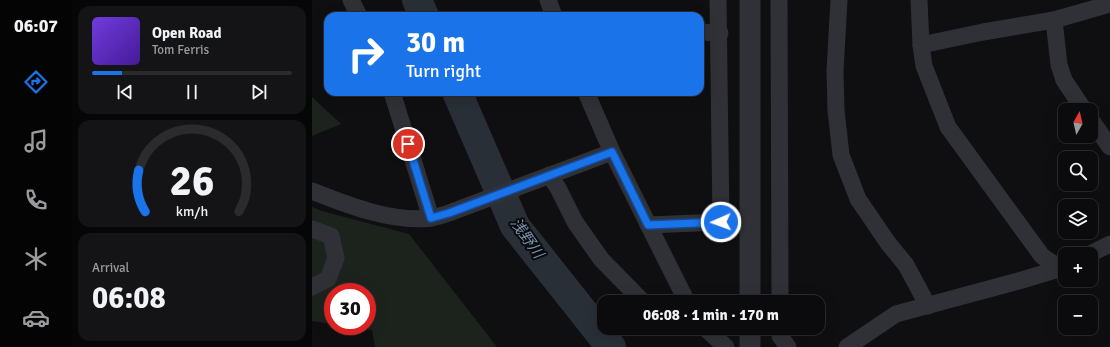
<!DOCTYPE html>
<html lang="en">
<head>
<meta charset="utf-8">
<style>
  body { margin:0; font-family:Signika,"Noto Sans JP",sans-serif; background:#141416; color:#f1f3f6; height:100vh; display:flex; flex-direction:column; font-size:15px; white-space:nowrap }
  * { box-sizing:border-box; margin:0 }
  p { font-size:13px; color:#9a9b9d }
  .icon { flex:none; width:22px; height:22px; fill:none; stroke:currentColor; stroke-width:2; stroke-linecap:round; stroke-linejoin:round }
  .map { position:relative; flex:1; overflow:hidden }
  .side { display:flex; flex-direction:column; gap:6px; padding:6px; background:#060607; width:240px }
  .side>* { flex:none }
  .banner { position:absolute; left:12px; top:12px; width:380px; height:84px; border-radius:12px; box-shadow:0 4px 16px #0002,0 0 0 1px #2b2b2e; background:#1a73e8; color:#fff; overflow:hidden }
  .needle { width:26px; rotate:8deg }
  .fabs { position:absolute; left:746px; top:103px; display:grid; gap:8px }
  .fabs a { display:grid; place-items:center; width:40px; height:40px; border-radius:8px; background:#0b0b0d; box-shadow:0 4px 16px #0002,0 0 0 1px #2b2b2e; font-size:20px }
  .speed { position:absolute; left:12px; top:283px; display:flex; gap:8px; font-size:20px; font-weight:700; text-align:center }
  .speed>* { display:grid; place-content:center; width:52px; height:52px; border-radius:50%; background:#0b0b0d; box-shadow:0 4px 16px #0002,0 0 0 1px #2b2b2e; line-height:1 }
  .speed .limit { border:6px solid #d22; background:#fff; color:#111 }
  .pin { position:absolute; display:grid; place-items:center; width:34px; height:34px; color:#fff; margin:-17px; border:2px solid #fff; border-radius:50%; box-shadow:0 1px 4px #0007 }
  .me { position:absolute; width:44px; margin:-22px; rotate:268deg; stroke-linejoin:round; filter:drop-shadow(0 0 3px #0008) }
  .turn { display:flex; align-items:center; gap:14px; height:84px; padding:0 16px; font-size:18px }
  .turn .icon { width:52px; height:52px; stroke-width:2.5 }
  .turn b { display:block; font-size:28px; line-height:34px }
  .big { font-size:30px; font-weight:800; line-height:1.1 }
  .side .card { flex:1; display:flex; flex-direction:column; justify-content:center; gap:6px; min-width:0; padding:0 14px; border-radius:12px; background:#141416 }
  .side .dial { align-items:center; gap:0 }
  .dial svg { height:104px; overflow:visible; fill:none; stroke:#2b2b2e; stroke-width:7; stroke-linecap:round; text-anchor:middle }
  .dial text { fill:#f1f3f6; stroke:none }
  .song { display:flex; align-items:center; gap:12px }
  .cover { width:48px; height:48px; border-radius:6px; background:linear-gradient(135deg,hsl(260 70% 55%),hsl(260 70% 35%)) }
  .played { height:4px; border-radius:2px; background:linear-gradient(90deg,#1a73e8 15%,#2b2b2e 15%) }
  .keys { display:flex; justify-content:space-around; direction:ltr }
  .trip { position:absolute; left:285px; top:295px; width:228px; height:40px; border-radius:12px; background:#0b0b0d; box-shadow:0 4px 16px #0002,0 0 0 1px #2b2b2e; font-weight:800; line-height:40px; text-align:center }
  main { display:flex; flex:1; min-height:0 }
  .tab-bar { display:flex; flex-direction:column; width:72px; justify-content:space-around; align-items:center; background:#040405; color:#9a9b9d }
  .tab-bar .icon { width:28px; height:28px }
  .tab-bar .on { color:#1a73e8 }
  .tab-bar b { font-size:18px; color:#f1f3f6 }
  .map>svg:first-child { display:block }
</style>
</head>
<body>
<main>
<nav class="tab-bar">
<b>06:07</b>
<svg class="icon on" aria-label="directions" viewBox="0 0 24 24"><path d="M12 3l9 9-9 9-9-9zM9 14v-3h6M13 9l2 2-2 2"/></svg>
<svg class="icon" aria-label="music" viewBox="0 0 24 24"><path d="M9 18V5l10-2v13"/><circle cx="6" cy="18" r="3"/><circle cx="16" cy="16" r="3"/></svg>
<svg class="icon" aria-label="phone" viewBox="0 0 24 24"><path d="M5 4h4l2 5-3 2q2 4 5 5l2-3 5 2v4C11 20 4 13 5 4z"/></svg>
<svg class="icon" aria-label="climate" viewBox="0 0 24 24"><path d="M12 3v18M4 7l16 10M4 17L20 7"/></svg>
<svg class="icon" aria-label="car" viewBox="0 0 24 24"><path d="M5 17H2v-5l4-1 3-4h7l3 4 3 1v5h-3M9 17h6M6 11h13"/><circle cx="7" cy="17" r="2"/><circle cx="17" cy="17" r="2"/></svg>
</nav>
<section class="side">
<div class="card">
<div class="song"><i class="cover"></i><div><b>Open Road</b><p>Tom Ferris</p></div></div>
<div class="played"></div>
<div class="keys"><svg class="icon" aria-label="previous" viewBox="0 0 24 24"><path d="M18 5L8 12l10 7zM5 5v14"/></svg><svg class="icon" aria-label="pause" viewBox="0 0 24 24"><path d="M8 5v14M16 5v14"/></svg><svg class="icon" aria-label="next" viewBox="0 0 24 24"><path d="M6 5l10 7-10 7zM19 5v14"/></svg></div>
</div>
<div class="card dial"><svg viewBox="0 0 100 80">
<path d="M14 69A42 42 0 1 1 86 69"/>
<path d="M14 69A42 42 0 0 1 9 37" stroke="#1a73e8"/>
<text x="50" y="56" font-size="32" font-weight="700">26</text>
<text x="50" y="72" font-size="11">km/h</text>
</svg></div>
<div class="card"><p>Arrival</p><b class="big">06:08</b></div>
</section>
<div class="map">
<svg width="798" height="347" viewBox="0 0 798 347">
  <rect width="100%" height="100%" fill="#0f0f11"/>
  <g fill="#1c231d">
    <path d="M 0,97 L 29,124 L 0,136 Z"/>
    <path d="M 0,207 L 10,211 L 97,234 L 185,347 L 63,347 L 60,330 L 32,326 L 55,326 L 55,292 L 21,292 L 21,324 L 0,321 Z"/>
  </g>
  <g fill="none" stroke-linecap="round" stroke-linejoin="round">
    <g stroke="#282f36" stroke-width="30">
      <path d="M 105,0 L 112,16"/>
      <path d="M 145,92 L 203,226 L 299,347"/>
    </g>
    <g stroke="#303136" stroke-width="17">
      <path d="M 39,0 L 47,16"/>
      <path d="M 236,0 L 242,16"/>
      <path d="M 467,0 L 468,302"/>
      <path d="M 527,0 L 523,71 L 524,110 L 529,155 L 546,199 L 576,243 L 594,265 L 616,306"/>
      <path d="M 607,0 L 609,45 L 612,66 L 636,127 L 730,256 L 749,269"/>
      <path d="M 742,20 L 747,65 L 752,80 L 772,110"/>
      <path d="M 388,32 L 408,33"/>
      <path d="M 609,45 L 671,32 L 742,20 L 798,4"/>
      <path d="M 80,92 L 119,218"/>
      <path d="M 274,92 L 300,152 L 375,302"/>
      <path d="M 779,120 L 798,147"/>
      <path d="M 237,175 L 246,188 L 263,222 L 289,259 L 331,302"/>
      <path d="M 0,191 C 35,205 81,223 119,218 C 125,217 131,215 137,213 L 300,152"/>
      <path d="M 336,225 L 409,222 L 406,0"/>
      <path d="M 0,229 L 19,236 L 24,258 L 16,279 L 0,287"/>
      <path d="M 778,254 L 798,244"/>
      <path d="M 393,328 L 414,347"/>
      <path d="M 468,328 L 468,336 L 476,347"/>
      <path d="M 535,347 L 584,314 L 710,280 L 753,267"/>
    </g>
    <g stroke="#303136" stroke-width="21">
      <path d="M 438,0 L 438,302"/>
      <path d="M 438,328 L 438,347"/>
    </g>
  </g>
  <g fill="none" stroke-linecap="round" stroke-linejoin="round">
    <defs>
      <path id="route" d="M 96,144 L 119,218 L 137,213 L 300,152 L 336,225 L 409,222"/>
    </defs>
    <use href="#route" stroke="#114b97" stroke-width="10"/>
    <use href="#route" stroke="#1a73e8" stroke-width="7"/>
  </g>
  <g text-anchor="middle" stroke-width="4" stroke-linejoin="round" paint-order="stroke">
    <g font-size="15" font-style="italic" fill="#7792ad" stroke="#0a0a0c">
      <text transform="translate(215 238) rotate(55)" y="5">浅野川</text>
    </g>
  </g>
</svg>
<div class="fabs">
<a><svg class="needle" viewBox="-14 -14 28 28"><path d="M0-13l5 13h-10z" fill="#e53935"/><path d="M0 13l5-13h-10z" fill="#9a9b9d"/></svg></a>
<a><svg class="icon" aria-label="search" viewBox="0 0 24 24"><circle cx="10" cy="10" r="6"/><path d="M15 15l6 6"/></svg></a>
<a><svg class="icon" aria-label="layers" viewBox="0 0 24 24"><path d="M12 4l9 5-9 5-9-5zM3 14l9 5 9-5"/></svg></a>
<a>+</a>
<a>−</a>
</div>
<div class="speed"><div class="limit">30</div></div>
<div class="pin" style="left:96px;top:144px;background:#d93025"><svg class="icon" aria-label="arrive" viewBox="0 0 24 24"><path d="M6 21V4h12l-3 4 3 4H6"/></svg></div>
<svg class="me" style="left:409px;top:222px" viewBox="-20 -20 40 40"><circle r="17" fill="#1a73e8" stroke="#fff" stroke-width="3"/><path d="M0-11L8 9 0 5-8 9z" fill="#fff"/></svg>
<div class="trip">06:08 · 1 min · 170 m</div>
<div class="banner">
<div class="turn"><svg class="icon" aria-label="right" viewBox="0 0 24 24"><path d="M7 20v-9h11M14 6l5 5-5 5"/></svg><div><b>30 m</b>Turn right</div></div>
</div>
</div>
</main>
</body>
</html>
